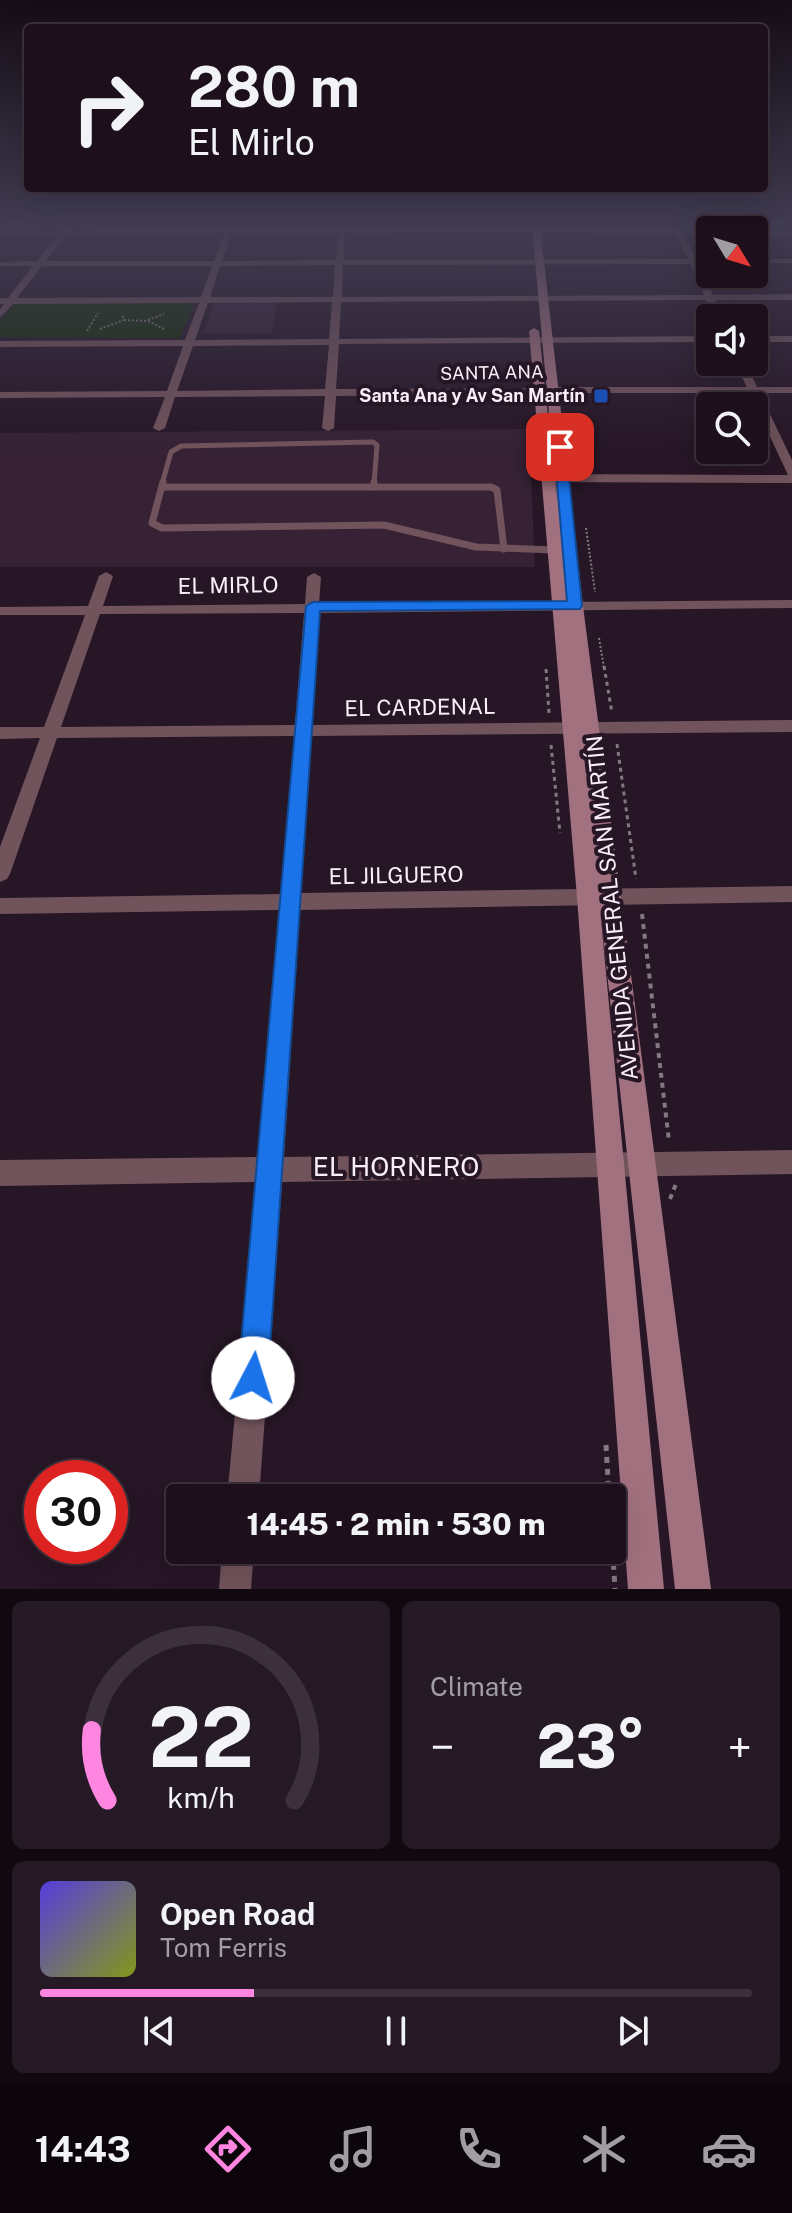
<!DOCTYPE html>
<html lang="en">
<head>
<meta charset="utf-8">
<style>
  body { margin:0; font-family:"Public Sans",sans-serif; background:#251925; color:#f1f3f6; height:100vh; display:flex; flex-direction:column; font-size:30px; white-space:nowrap }
  * { box-sizing:border-box; margin:0 }
  p { font-size:26px; color:#a09da3 }
  .icon { flex:none; width:44px; height:44px; fill:none; stroke:currentColor; stroke-width:2; stroke-linecap:round; stroke-linejoin:round }
  .map { position:relative; height:1589px; overflow:hidden }
  .details { display:flex; flex-direction:column; gap:12px; padding:12px; background:#10090f; flex:1 }
  .details>* { flex:none }
  .top-card { position:absolute; left:24px; top:24px; width:744px; height:168px; border-radius:8px; box-shadow:0 8px 32px #0002,0 0 0 2px #3b303b; background:#1d101c; color:#f1f3f6; overflow:hidden }
  .needle { width:52px; rotate:128deg }
  .fabs { position:absolute; left:696px; top:216px; display:grid; gap:16px }
  .fabs a { display:grid; place-items:center; width:72px; height:72px; border-radius:8px; background:#1d101c; box-shadow:0 8px 32px #0002,0 0 0 2px #3b303b; font-size:40px }
  .speed { position:absolute; left:24px; top:1460px; display:flex; gap:16px; font-size:40px; font-weight:700; text-align:center }
  .speed>* { display:grid; place-content:center; width:104px; height:104px; border-radius:50%; background:#1d101c; box-shadow:0 8px 32px #0002,0 0 0 2px #3b303b; line-height:1 }
  .speed .limit { border:12px solid #d22; background:#fff; color:#111 }
  .pin { position:absolute; display:grid; place-items:center; width:68px; height:68px; color:#fff; margin:-34px; border-radius:16px; box-shadow:0 4px 12px #0006 }
  .me { position:absolute; width:88px; margin:-44px; rotate:5deg; stroke-linejoin:round; filter:drop-shadow(0 0 6px #0008) }
  .turn { display:flex; align-items:center; gap:28px; height:168px; padding:0 32px; font-size:36px }
  .turn .icon { width:104px; height:104px; stroke-width:2.5 }
  .turn b { display:block; font-size:56px; line-height:68px }
  .big { font-size:60px; font-weight:800; line-height:1.1 }
  .details .widget { flex:1; display:flex; flex-direction:column; justify-content:center; gap:12px; min-width:0; padding:0 28px; border-radius:12px; background:#251925 }
  .details .dial { align-items:center; gap:0 }
  .dial svg { height:208px; overflow:visible; fill:none; stroke:#3b303b; stroke-width:7; stroke-linecap:round; text-anchor:middle }
  .dial text { fill:#f1f3f6; stroke:none }
  .song { display:flex; align-items:center; gap:24px }
  .cover { width:96px; height:96px; border-radius:12px; background:linear-gradient(135deg,hsl(250 70% 55%),hsl(70 70% 35%)) }
  .played { height:8px; border-radius:4px; background:linear-gradient(90deg,#fe85e0 30%,#3b303b 30%) }
  .keys { display:flex; justify-content:space-around; direction:ltr }
  .heat { display:flex; justify-content:space-between; align-items:center; font-size:44px; direction:ltr }
  .details .tiles { flex:1; display:grid; gap:12px; grid-template-columns:1fr 1fr }
  .widget:last-child { grid-column:span 2 }
  .trip { position:absolute; left:166px; top:1484px; width:460px; height:80px; border-radius:8px; background:#1d101c; box-shadow:0 8px 32px #0002,0 0 0 2px #3b303b; font-weight:800; line-height:80px; text-align:center }
  .menu { display:flex; height:128px; justify-content:space-around; align-items:center; background:#0c060b; color:#a09da3 }
  .menu .icon { width:56px; height:56px }
  .menu .current { color:#fe85e0 }
  .menu b { font-size:36px; color:#f1f3f6 }
  .map>svg:first-child { display:block }
</style>
</head>
<body>
<div class="map">
<svg width="792" height="1589" viewBox="0 0 792 1589">
  <rect width="100%" height="100%" fill="#271626"/>
  <g fill="#362135">
    <path d="M 214,302 L 278,302 L 271,334 L 203,334 Z"/>
    <path d="M 529,429 L 535,567 L 0,567 L 0,433 Z"/>
  </g>
  <path fill="#142f07" d="M 195,302 L 180,338 L 0,337 L 0,321 L 14,304 Z"/>
  <g fill="none" stroke-linecap="round" stroke-linejoin="round">
    <g stroke="#867785" stroke-width="2" stroke-dasharray="2 2" stroke-linecap="butt">
      <path d="M 124,320 L 148,321 L 164,329"/>
      <path d="M 148,320 L 164,314"/>
      <path d="M 100,329 L 124,320 L 122,315"/>
      <path d="M 87,331 L 98,313"/>
      <path d="M 586,528 L 595,592"/>
      <path d="M 599,638 L 604,668"/>
    </g>
    <g stroke="#867785" stroke-width="3" stroke-dasharray="4 4" stroke-linecap="butt">
      <path d="M 604,666 L 612,713"/>
      <path d="M 546,669 L 549,713"/>
      <path d="M 617,744 L 636,879"/>
      <path d="M 551,745 L 560,833"/>
    </g>
    <g stroke="#867785" stroke-width="4" stroke-dasharray="5 5" stroke-linecap="butt">
      <path d="M 642,914 L 669,1141"/>
      <path d="M 670,1199 L 676,1184"/>
    </g>
    <g stroke="#867785" stroke-width="5" stroke-dasharray="6 6" stroke-linecap="butt">
      <path d="M 606,1445 L 609,1498"/>
      <path d="M 612,1540 L 615,1589"/>
    </g>
    <path stroke="#71535b" stroke-width="5" d="M 162,484 L 171,452 L 181,446 L 373,442 L 377,445 L 374,484"/>
    <g stroke="#71535b" stroke-width="7">
      <path d="M 163,482 L 152,523 L 162,528 L 384,525 L 476,547 L 554,550"/>
      <path d="M 162,487 L 491,487 L 497,490 L 504,549"/>
      <path d="M 374,487 L 374,482"/>
    </g>
    <g fill="#71535b" fill-rule="evenodd">
      <path d="M 64,227 L 72,227 L 69,230 L 226,227 L 681,227 L 710,230 L 710,234 L 684,234 L 696,259 L 710,259 L 710,263 L 698,263 L 713,295 L 792,294 L 792,300 L 715,300 L 724,318 L 714,318 L 706,300 L 341,302 L 339,339 L 710,336 L 710,342 L 339,344 L 336,389 L 540,388 L 545,391 L 540,394 L 336,396 L 334,428 L 328,431 L 322,428 L 325,396 L 175,397 L 165,428 L 159,431 L 153,428 L 165,397 L 0,398 L 0,392 L 167,391 L 183,346 L 0,347 L 0,341 L 185,340 L 199,303 L 13,304 L 0,318 L 0,309 L 4,304 L 0,304 L 0,298 L 8,298 L 33,266 L 0,266 L 0,262 L 37,261 L 58,235 L 0,235 L 0,231 L 61,230 ZM 536,232 L 676,234 L 688,259 L 344,260 L 345,233 ZM 338,233 L 336,260 L 222,261 L 231,234 ZM 224,234 L 214,261 L 46,261 L 66,235 ZM 690,264 L 704,295 L 342,297 L 343,265 ZM 335,265 L 333,297 L 210,297 L 220,266 ZM 42,266 L 212,266 L 201,297 L 17,298 ZM 332,302 L 329,339 L 195,340 L 208,303 ZM 329,345 L 325,389 L 177,391 L 193,346 Z"/>
      <rect x="754" y="232" width="38" height="4"/>
      <rect x="754" y="259" width="38" height="4"/>
      <rect x="754" y="336" width="38" height="6"/>
      <path d="M 735,362 L 745,362 L 792,460 L 792,483 L 547,482 L 541,478 L 547,474 L 788,475 Z"/>
      <path d="M 106,572 L 113,576 L 103,606 L 305,604 L 307,577 L 314,573 L 321,577 L 319,604 L 792,600 L 792,608 L 319,613 L 312,725 L 792,720 L 792,732 L 311,736 L 301,893 L 792,886 L 792,902 L 300,910 L 284,1157 L 792,1150 L 792,1174 L 282,1182 L 259,1498 L 227,1498 L 257,1182 L 0,1186 L 0,1160 L 259,1157 L 280,910 L 0,914 L 0,898 L 281,894 L 294,736 L 57,738 L 10,874 L 7,879 L 0,882 L 0,847 L 40,738 L 0,739 L 0,727 L 44,727 L 85,615 L 0,615 L 0,607 L 88,606 L 99,576 ZM 304,613 L 295,725 L 61,727 L 100,614 Z"/>
      <path d="M 222,1550 L 254,1550 L 251,1589 L 219,1589 Z"/>
    </g>
    <path fill="#71535b" fill-rule="evenodd" d="M 540,387 L 792,387 L 792,393 L 536,393 L 534,391 Z"/>
    <path fill="#a2717f" fill-rule="evenodd" d="M 532,227 L 540,227 L 583,606 L 711,1589 L 675,1589 L 600,909 L 664,1589 L 628,1589 L 577,897 L 529,331 L 534,328 L 539,331 L 557,503 Z"/>
  </g>
  <linearGradient id="sky" x2="0" y2="1"><stop stop-color="#150c15"/><stop offset="0.5" stop-color="#413c52"/><stop offset="1" stop-color="#413c52" stop-opacity="0"/></linearGradient>
  <rect width="792" height="450" fill="url(#sky)"/>
  <path fill="#1a73e8" stroke="#114b97" stroke-width="2" d="M 560,444 L 566,447 L 582,606 L 580,609 L 320,611 L 268,1378 L 263,1389 L 253,1393 L 243,1389 L 238,1378 L 306,606 L 313,602 L 567,601 L 554,447 Z"/>
  <rect fill="#1a4fb4" stroke="#271626" stroke-width="3" x="593" y="388" width="16" height="16" rx="4"/>
  <g text-anchor="middle" stroke-width="8" stroke-linejoin="round" paint-order="stroke">
    <g font-size="18" fill="#faeef9" stroke="#271626">
      <text transform="translate(492 373) rotate(-1)" y="6">SANTA ANA</text>
    </g>
    <g font-size="18" font-weight="bold" fill="#faeef9" stroke="#271626" text-anchor="end">
      <text x="585" y="402">Santa Ana y Av San Martín</text>
    </g>
    <g font-size="22" fill="#faeef9" stroke="#271626">
      <text transform="translate(228 585) rotate(-1)" y="8">EL MIRLO</text>
      <text transform="translate(420 707) rotate(-1)" y="8">EL CARDENAL</text>
      <text transform="translate(396 875) rotate(-1)" y="8">EL JILGUERO</text>
      <text transform="translate(612 908) rotate(-96)" y="8">AVENIDA GENERAL SAN MARTÍN</text>
    </g>
    <g font-size="26" fill="#faeef9" stroke="#271626">
      <text x="396" y="1176">EL HORNERO</text>
    </g>
  </g>
</svg>
<div class="fabs">
<a><svg class="needle" viewBox="-14 -14 28 28"><path d="M0-13l5 13h-10z" fill="#e53935"/><path d="M0 13l5-13h-10z" fill="#a09da3"/></svg></a>
<a><svg class="icon" aria-label="sound" viewBox="0 0 24 24"><path d="M4 9h4l5-4v14l-5-4H4zM17 9q2 3 0 6"/></svg></a>
<a><svg class="icon" aria-label="search" viewBox="0 0 24 24"><circle cx="10" cy="10" r="6"/><path d="M15 15l6 6"/></svg></a>
</div>
<div class="speed"><div class="limit">30</div></div>
<div class="pin" style="left:560px;top:447px;background:#d93025"><svg class="icon" aria-label="arrive" viewBox="0 0 24 24"><path d="M6 21V4h12l-3 4 3 4H6"/></svg></div>
<svg class="me" style="left:253px;top:1378px" viewBox="-20 -20 40 40"><circle r="19" fill="#fff"/><path d="M0-13L10 11 0 6-10 11z" fill="#1a73e8"/></svg>
<div class="trip">14:45 · 2 min · 530 m</div>
<div class="top-card">
<div class="turn"><svg class="icon" aria-label="right" viewBox="0 0 24 24"><path d="M7 20v-9h11M14 6l5 5-5 5"/></svg><div><b>280 m</b>El Mirlo</div></div>
</div>
</div>
<section class="details">
<div class="tiles">
<div class="widget dial"><svg viewBox="0 0 100 80">
<path d="M14 69A42 42 0 1 1 86 69"/>
<path d="M14 69A42 42 0 0 1 8 42" stroke="#fe85e0"/>
<text x="50" y="56" font-size="32" font-weight="700">22</text>
<text x="50" y="72" font-size="11">km/h</text>
</svg></div>
<div class="widget"><p>Climate</p>
<div class="heat"><a>−</a><b class="big">23°</b><a>+</a></div>
</div>
<div class="widget">
<div class="song"><i class="cover"></i><div><b>Open Road</b><p>Tom Ferris</p></div></div>
<div class="played"></div>
<div class="keys"><svg class="icon" aria-label="previous" viewBox="0 0 24 24"><path d="M18 5L8 12l10 7zM5 5v14"/></svg><svg class="icon" aria-label="pause" viewBox="0 0 24 24"><path d="M8 5v14M16 5v14"/></svg><svg class="icon" aria-label="next" viewBox="0 0 24 24"><path d="M6 5l10 7-10 7zM19 5v14"/></svg></div>
</div>
</div>
</section>
<nav class="menu">
<b>14:43</b>
<svg class="icon current" aria-label="directions" viewBox="0 0 24 24"><path d="M12 3l9 9-9 9-9-9zM9 14v-3h6M13 9l2 2-2 2"/></svg>
<svg class="icon" aria-label="music" viewBox="0 0 24 24"><path d="M9 18V5l10-2v13"/><circle cx="6" cy="18" r="3"/><circle cx="16" cy="16" r="3"/></svg>
<svg class="icon" aria-label="phone" viewBox="0 0 24 24"><path d="M5 4h4l2 5-3 2q2 4 5 5l2-3 5 2v4C11 20 4 13 5 4z"/></svg>
<svg class="icon" aria-label="climate" viewBox="0 0 24 24"><path d="M12 3v18M4 7l16 10M4 17L20 7"/></svg>
<svg class="icon" aria-label="car" viewBox="0 0 24 24"><path d="M5 17H2v-5l4-1 3-4h7l3 4 3 1v5h-3M9 17h6M6 11h13"/><circle cx="7" cy="17" r="2"/><circle cx="17" cy="17" r="2"/></svg>
</nav>
</body>
</html>
